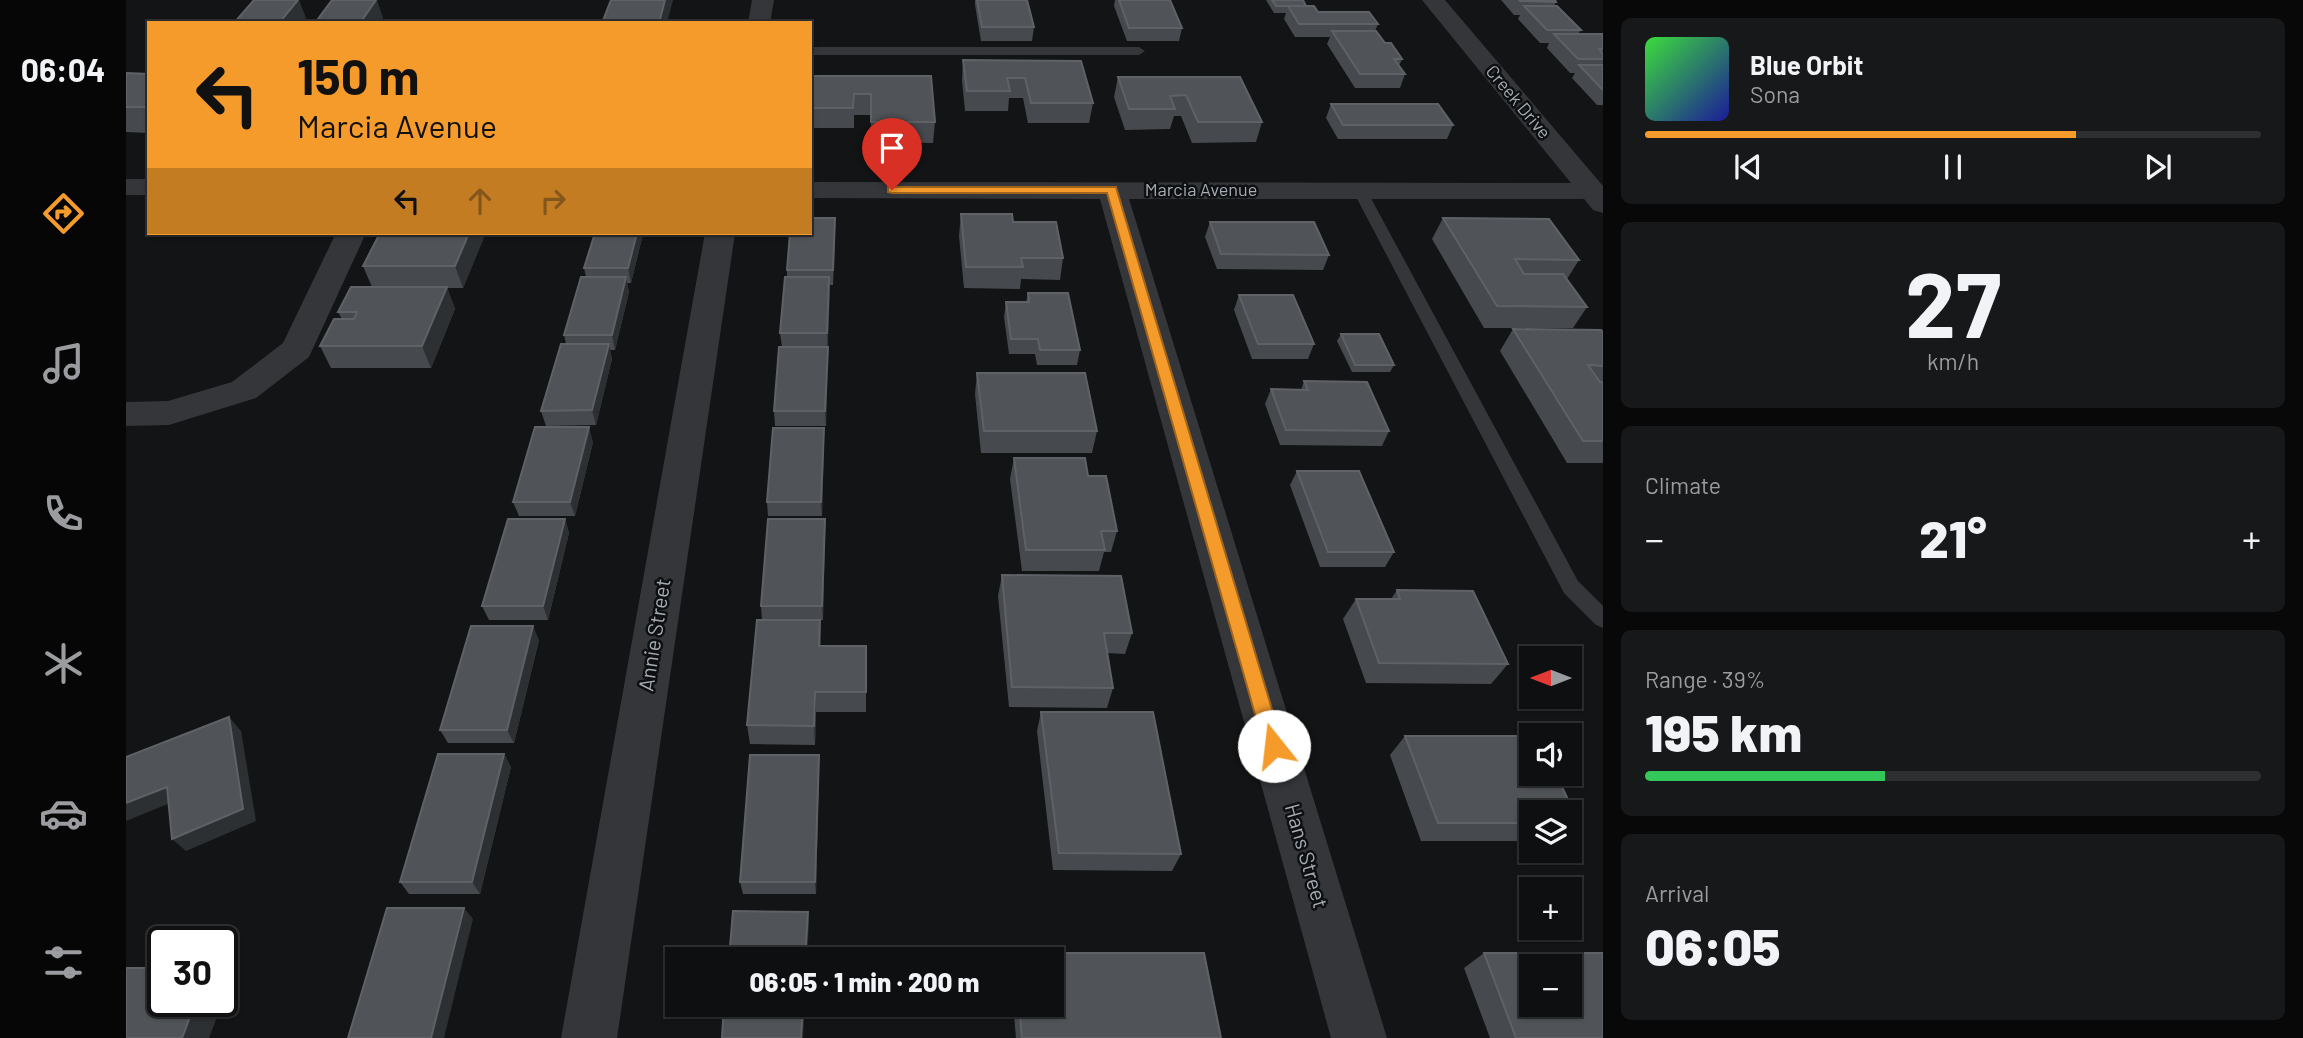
<!DOCTYPE html>
<html lang="en">
<head>
<meta charset="utf-8">
<style>
  body { margin:0; font-family:Barlow,sans-serif; background:#171819; color:#f1f3f6; height:100vh; display:flex; flex-direction:column; font-size:26px; white-space:nowrap }
  * { box-sizing:border-box; margin:0 }
  p { font-size:23px; color:#9b9c9f }
  .icon { flex:none; width:38px; height:38px; fill:none; stroke:currentColor; stroke-width:2; stroke-linecap:round; stroke-linejoin:round }
  .map { position:relative; flex:1; overflow:hidden }
  .panel { display:flex; flex-direction:column; gap:18px; padding:18px; background:#080809; width:700px }
  .panel>* { flex:none }
  .guide { position:absolute; left:21px; top:21px; width:665px; height:214px; border-radius:0px; box-shadow:0 2px 5px #0004,0 0 0 2px #2e2f30; background:#f59b2c; color:#111; overflow:hidden }
  .needle { width:46px; rotate:270deg }
  .buttons { position:absolute; left:1393px; top:646px; display:grid; gap:14px }
  .buttons a { display:grid; place-items:center; width:63px; height:63px; border-radius:0px; background:#0e0f10; box-shadow:0 2px 5px #0004,0 0 0 2px #2e2f30; font-size:35px }
  .speed { position:absolute; left:21px; top:926px; display:flex; gap:14px; font-size:35px; font-weight:700; text-align:center }
  .speed>* { display:grid; place-content:center; width:91px; height:91px; border-radius:50%; background:#0e0f10; box-shadow:0 2px 5px #0004,0 0 0 2px #2e2f30; line-height:1 }
  .speed .limit { border:4px solid #111; border-radius:10px; background:#fff; color:#111 }
  .pin { position:absolute; display:grid; place-items:center; width:60px; height:60px; color:#fff; margin:-72px -30px; border-radius:50% 50% 50% 0; rotate:-45deg; box-shadow:0 0 7px #0007 }
  .pin .icon { rotate:45deg }
  .me { position:absolute; width:77px; margin:-38px; rotate:344deg; stroke-linejoin:round; filter:drop-shadow(0 0 5px #0008) }
  .turn { display:flex; align-items:center; gap:24px; height:147px; padding:0 35px; font-size:32px }
  .turn .icon { width:91px; height:91px; stroke-width:2.5 }
  .turn b { display:block; font-size:49px; line-height:60px }
  .lanes { display:flex; align-items:center; height:66px; padding:0 35px; background:#0003; justify-content:center; gap:35px; direction:ltr }
  .lanes .off { opacity:.35 }
  .big { font-size:52px; font-weight:800; line-height:1.1 }
  .panel .tile { flex:1; display:flex; flex-direction:column; justify-content:center; gap:10px; min-width:0; padding:0 24px; border-radius:10px; background:#171819 }
  .panel .dial { align-items:center; gap:0 }
  .dial b { font-size:91px; line-height:1 }
  .song { display:flex; align-items:center; gap:21px }
  .cover { width:84px; height:84px; border-radius:10px; background:linear-gradient(135deg,hsl(120 70% 55%),hsl(240 70% 35%)) }
  .played { height:7px; border-radius:4px; background:linear-gradient(90deg,#f59b2c 70%,#2e2f30 70%) }
  .keys { display:flex; justify-content:space-around; direction:ltr }
  .heat { display:flex; justify-content:space-between; align-items:center; font-size:38px; direction:ltr }
  .charge { height:10px; border-radius:5px; background:linear-gradient(90deg,#34c759 39%,#2e2f30 0) }
  .trip { position:absolute; left:539px; top:947px; width:399px; height:70px; border-radius:0px; background:#0e0f10; box-shadow:0 2px 5px #0004,0 0 0 2px #2e2f30; font-weight:800; line-height:70px; text-align:center }
  main { display:flex; flex:1; min-height:0 }
  .tabs { display:flex; flex-direction:column; width:126px; justify-content:space-around; align-items:center; background:#060606; color:#9b9c9f }
  .tabs .icon { width:49px; height:49px }
  .tabs .active { color:#f59b2c }
  .tabs b { font-size:32px; color:#f1f3f6 }
  .map>svg:first-child { display:block }
</style>
</head>
<body>
<main>
<nav class="tabs">
<b>06:04</b>
<svg class="icon active" aria-label="directions" viewBox="0 0 24 24"><path d="M12 3l9 9-9 9-9-9zM9 14v-3h6M13 9l2 2-2 2"/></svg>
<svg class="icon" aria-label="music" viewBox="0 0 24 24"><path d="M9 18V5l10-2v13"/><circle cx="6" cy="18" r="3"/><circle cx="16" cy="16" r="3"/></svg>
<svg class="icon" aria-label="phone" viewBox="0 0 24 24"><path d="M5 4h4l2 5-3 2q2 4 5 5l2-3 5 2v4C11 20 4 13 5 4z"/></svg>
<svg class="icon" aria-label="climate" viewBox="0 0 24 24"><path d="M12 3v18M4 7l16 10M4 17L20 7"/></svg>
<svg class="icon" aria-label="car" viewBox="0 0 24 24"><path d="M5 17H2v-5l4-1 3-4h7l3 4 3 1v5h-3M9 17h6M6 11h13"/><circle cx="7" cy="17" r="2"/><circle cx="17" cy="17" r="2"/></svg>
<svg class="icon" aria-label="filters" viewBox="0 0 24 24"><path d="M4 7h16M4 17h16"/><circle cx="9" cy="7" r="2"/><circle cx="15" cy="17" r="2"/></svg>
</nav>
<div class="map">
<svg width="1477" height="1038" viewBox="0 0 1477 1038">
  <rect width="100%" height="100%" fill="#131415"/>
  <g fill="none" stroke-linecap="round" stroke-linejoin="round">
    <g fill="#34363a" fill-rule="evenodd">
      <path d="M 684,47 L 1013,47 L 1019,51 L 1013,55 L 684,55 Z"/>
      <path d="M 1234,187 L 1241,191 L 1452,581 L 1477,606 L 1477,628 L 1470,625 L 1438,593 L 1227,191 Z"/>
    </g>
    <g fill="#34363a" fill-rule="evenodd">
      <path d="M 626,0 L 648,0 L 644,23 L 622,23 Z"/>
      <rect x="0" y="179" width="23" height="16"/>
      <path d="M 684,182 L 1466,183 L 1477,187 L 1476,197 L 1466,199 L 1003,199 L 1261,1038 L 1205,1038 L 974,199 L 684,198 Z"/>
      <path d="M 210,233 L 240,233 L 183,357 L 130,398 L 43,425 L 0,426 L 0,402 L 42,401 L 106,382 L 157,343 Z"/>
      <path d="M 579,233 L 609,233 L 491,1038 L 435,1038 Z"/>
    </g>
    <path fill="#34363a" fill-rule="evenodd" d="M 1296,0 L 1319,0 L 1477,186 L 1477,213 L 1467,210 Z"/>
  </g>
  <g fill="#46494d">
    <path d="M 849,0 L 901,0 L 908,27 L 906,41 L 855,41 L 849,5 Z"/>
    <path d="M 989,0 L 1044,0 L 1056,28 L 1053,41 L 1001,41 L 988,6 Z"/>
    <path d="M 1140,0 L 1177,0 L 1180,6 L 1192,12 L 1252,24 L 1249,31 L 1259,43 L 1276,59 L 1273,66 L 1279,74 L 1274,88 L 1229,88 L 1201,44 L 1204,37 L 1169,37 L 1158,19 L 1160,13 L 1148,13 Z"/>
    <path d="M 1375,0 L 1429,0 L 1430,2 L 1428,6 L 1455,30 L 1452,34 L 1477,34 L 1477,105 L 1471,105 L 1446,78 L 1449,73 L 1444,73 L 1421,48 L 1423,43 L 1414,43 L 1392,19 L 1394,15 L 1388,15 Z"/>
    <path d="M 837,60 L 955,61 L 967,103 L 963,123 L 902,123 L 897,98 L 883,98 L 882,111 L 839,111 L 836,80 Z"/>
    <path d="M 0,73 L 23,74 L 23,133 L 0,132 Z"/>
    <path d="M 685,76 L 805,76 L 809,122 L 807,143 L 745,142 L 745,115 L 728,115 L 728,128 L 684,128 Z"/>
    <path d="M 992,77 L 1114,77 L 1136,122 L 1130,142 L 1066,143 L 1055,116 L 1048,116 L 1044,129 L 999,130 L 988,97 Z"/>
    <path d="M 1205,104 L 1327,125 L 1321,139 L 1212,139 L 1200,118 Z"/>
    <path d="M 835,214 L 887,222 L 937,258 L 934,280 L 895,279 L 894,289 L 838,288 L 833,236 Z"/>
    <path d="M 1317,218 L 1453,260 L 1441,279 L 1461,307 L 1447,328 L 1358,328 L 1306,239 Z"/>
    <path d="M 1084,222 L 1203,255 L 1197,270 L 1091,269 L 1079,237 Z"/>
    <path d="M 469,233 L 517,233 L 517,234 L 505,283 L 501,283 L 503,292 L 489,350 L 484,350 L 486,359 L 470,425 L 420,426 L 415,411 L 440,344 L 438,335 L 460,277 L 458,268 Z"/>
    <path d="M 709,233 L 707,285 L 703,285 L 700,426 L 649,426 L 648,411 L 656,347 L 654,333 L 661,277 L 661,270 Z"/>
    <path d="M 358,237 L 337,288 L 321,288 L 329,309 L 305,368 L 205,368 L 194,346 L 216,319 L 212,312 L 246,287 L 237,266 Z"/>
    <path d="M 902,293 L 954,350 L 951,365 L 911,365 L 909,354 L 883,354 L 878,317 L 880,302 L 900,302 Z"/>
    <path d="M 1113,295 L 1188,344 L 1182,359 L 1126,359 L 1108,310 Z"/>
    <path d="M 1387,329 L 1477,332 L 1477,463 L 1441,463 L 1374,351 Z"/>
    <path d="M 1215,334 L 1268,365 L 1264,372 L 1226,372 L 1211,341 Z"/>
    <path d="M 851,373 L 971,431 L 966,453 L 855,453 L 849,394 Z"/>
    <path d="M 1178,381 L 1263,431 L 1256,446 L 1154,445 L 1139,404 L 1145,389 L 1175,390 Z"/>
    <path d="M 467,442 L 449,516 L 393,516 L 387,502 Z"/>
    <path d="M 698,443 L 696,516 L 642,516 L 641,502 Z"/>
    <path d="M 888,458 L 962,476 L 991,531 L 985,552 L 978,552 L 973,571 L 896,571 L 884,479 Z"/>
    <path d="M 1171,471 L 1268,552 L 1259,567 L 1194,567 L 1164,485 Z"/>
    <path d="M 439,519 L 443,533 L 422,620 L 363,620 L 356,606 Z"/>
    <path d="M 699,519 L 699,533 L 697,620 L 694,620 L 695,646 L 740,646 L 740,712 L 690,712 L 689,745 L 624,744 L 621,725 L 636,620 L 635,606 Z"/>
    <path d="M 876,575 L 1006,633 L 999,654 L 981,653 L 987,688 L 981,708 L 883,707 L 872,596 Z"/>
    <path d="M 1271,590 L 1382,664 L 1365,684 L 1240,683 L 1217,619 L 1230,599 L 1265,599 Z"/>
    <path d="M 413,640 L 388,743 L 322,743 L 314,730 Z"/>
    <path d="M 915,712 L 1055,854 L 1046,871 L 927,870 L 911,731 Z"/>
    <path d="M 1279,736 L 1405,736 L 1405,774 L 1430,774 L 1453,823 L 1444,832 L 1444,812 L 1405,812 L 1405,841 L 1295,841 L 1264,755 Z"/>
    <path d="M 378,754 L 385,767 L 354,894 L 283,894 L 274,882 Z"/>
    <path d="M 693,768 L 690,894 L 617,894 L 614,882 Z"/>
    <path d="M 889,953 L 1078,953 L 1095,1038 L 890,1038 L 887,1004 L 926,1004 L 926,959 L 887,959 Z"/>
    <path d="M 1358,953 L 1477,1038 L 1364,1038 L 1338,968 Z"/>
  </g>
  <g fill="#2d3032">
    <path d="M 172,0 L 173,0 L 180,18 L 177,23 L 153,23 Z"/>
    <path d="M 250,0 L 251,0 L 257,18 L 254,23 L 234,23 Z"/>
    <path d="M 539,0 L 547,0 L 541,23 L 533,23 Z"/>
    <path d="M 709,218 L 709,233 L 707,285 L 707,270 Z"/>
    <path d="M 343,233 L 356,233 L 358,237 L 337,288 L 329,266 Z"/>
    <path d="M 511,233 L 517,233 L 517,234 L 505,283 L 502,268 Z"/>
    <path d="M 500,277 L 503,292 L 489,350 L 486,335 Z"/>
    <path d="M 703,277 L 704,292 L 702,348 L 701,333 Z"/>
    <path d="M 321,287 L 329,309 L 305,368 L 296,346 Z"/>
    <path d="M 483,344 L 486,359 L 470,425 L 466,410 Z"/>
    <path d="M 702,347 L 702,362 L 700,426 L 699,411 Z"/>
    <path d="M 463,427 L 467,442 L 449,516 L 444,502 Z"/>
    <path d="M 698,428 L 698,443 L 696,516 L 695,502 Z"/>
    <path d="M 439,519 L 443,533 L 422,620 L 417,606 Z"/>
    <path d="M 699,519 L 699,533 L 697,620 L 696,606 Z"/>
    <path d="M 694,620 L 695,640 L 694,666 L 693,646 Z"/>
    <path d="M 407,626 L 413,640 L 388,743 L 381,730 Z"/>
    <path d="M 689,692 L 690,712 L 689,745 L 688,726 Z"/>
    <path d="M 103,717 L 115,731 L 130,821 L 60,851 L 46,839 Z"/>
    <path d="M 378,754 L 385,767 L 354,894 L 346,882 Z"/>
    <path d="M 693,755 L 693,768 L 690,894 L 689,882 Z"/>
    <path d="M 41,787 L 54,799 L 0,821 L 0,803 Z"/>
    <path d="M 338,908 L 347,919 L 318,1038 L 305,1038 Z"/>
    <path d="M 682,912 L 683,923 L 681,959 L 679,959 Z"/>
    <path d="M 96,978 L 104,983 L 83,1038 L 56,1038 L 70,1001 L 96,1001 Z"/>
    <path d="M 677,1004 L 679,1004 L 677,1038 L 675,1038 Z"/>
  </g>
  <g fill="#505458" stroke="#5e6267" stroke-width="2" fill-rule="evenodd">
    <path d="M 128,0 L 172,0 L 153,23 L 108,23 Z"/>
    <path d="M 206,0 L 250,0 L 234,23 L 189,23 Z"/>
    <path d="M 485,0 L 539,0 L 533,23 L 476,23 Z"/>
    <path d="M 851,0 L 901,0 L 908,27 L 856,27 Z"/>
    <path d="M 993,0 L 1044,0 L 1056,28 L 1003,28 Z"/>
    <path d="M 1146,0 L 1177,0 L 1180,6 L 1150,6 Z"/>
    <path d="M 1393,0 L 1429,0 L 1430,2 L 1394,1 Z"/>
    <path d="M 1162,6 L 1188,6 L 1192,12 L 1243,12 L 1252,24 L 1173,24 Z"/>
    <path d="M 1398,6 L 1431,6 L 1455,30 L 1421,30 Z"/>
    <path d="M 1206,31 L 1250,31 L 1259,43 L 1265,43 L 1276,59 L 1268,59 L 1279,74 L 1234,74 Z"/>
    <path d="M 1428,34 L 1477,34 L 1477,49 L 1473,49 L 1477,54 L 1477,59 L 1452,59 Z"/>
    <path d="M 837,60 L 955,61 L 967,103 L 905,103 L 899,78 L 881,78 L 884,91 L 841,91 Z"/>
    <path d="M 1453,65 L 1477,65 L 1477,90 Z"/>
    <path d="M 0,73 L 23,74 L 23,107 L 0,107 Z"/>
    <path d="M 685,76 L 805,76 L 809,122 L 745,122 L 745,94 L 728,94 L 727,108 L 684,108 Z"/>
    <path d="M 992,77 L 1114,77 L 1136,122 L 1072,122 L 1060,95 L 1044,96 L 1049,109 L 1003,109 Z"/>
    <path d="M 1205,104 L 1312,104 L 1327,125 L 1217,125 Z"/>
    <path d="M 835,214 L 886,214 L 887,222 L 930,222 L 937,258 L 895,258 L 897,267 L 840,267 Z"/>
    <path d="M 684,218 L 709,218 L 707,270 L 661,270 L 664,233 L 684,233 Z"/>
    <path d="M 1317,218 L 1423,219 L 1453,260 L 1389,259 L 1398,274 L 1437,274 L 1461,307 L 1371,306 Z"/>
    <path d="M 1084,222 L 1188,222 L 1203,255 L 1095,254 Z"/>
    <path d="M 254,233 L 343,233 L 329,266 L 237,266 Z"/>
    <path d="M 469,233 L 511,233 L 502,268 L 458,268 Z"/>
    <path d="M 455,277 L 500,277 L 486,335 L 438,335 Z"/>
    <path d="M 659,277 L 703,277 L 701,333 L 654,333 Z"/>
    <path d="M 225,287 L 321,287 L 296,346 L 194,346 L 208,319 L 228,319 L 231,312 L 212,312 Z"/>
    <path d="M 902,293 L 942,293 L 954,350 L 914,350 L 912,339 L 885,339 L 880,302 L 903,302 Z"/>
    <path d="M 1113,295 L 1167,295 L 1188,344 L 1132,344 Z"/>
    <path d="M 1387,329 L 1475,330 L 1477,332 L 1477,366 L 1462,365 L 1474,382 L 1477,382 L 1477,441 L 1457,441 Z"/>
    <path d="M 1215,334 L 1253,334 L 1268,365 L 1229,365 Z"/>
    <path d="M 435,344 L 483,344 L 466,410 L 415,411 Z"/>
    <path d="M 653,347 L 702,347 L 699,411 L 648,411 Z"/>
    <path d="M 851,373 L 959,373 L 971,431 L 858,431 Z"/>
    <path d="M 1178,381 L 1241,382 L 1263,431 L 1160,430 L 1145,389 L 1182,390 Z"/>
    <path d="M 409,427 L 463,427 L 444,502 L 387,502 Z"/>
    <path d="M 647,428 L 698,428 L 695,502 L 641,502 Z"/>
    <path d="M 888,458 L 959,458 L 962,476 L 980,476 L 991,531 L 975,531 L 979,550 L 900,550 Z"/>
    <path d="M 1171,471 L 1233,471 L 1268,552 L 1202,552 Z"/>
    <path d="M 382,519 L 439,519 L 417,606 L 356,606 Z"/>
    <path d="M 642,519 L 699,519 L 696,606 L 635,606 Z"/>
    <path d="M 876,575 L 995,576 L 1006,633 L 978,633 L 987,688 L 886,687 Z"/>
    <path d="M 1271,590 L 1347,591 L 1382,664 L 1253,663 L 1230,599 L 1274,599 Z"/>
    <path d="M 631,620 L 694,620 L 693,646 L 740,646 L 740,692 L 689,692 L 688,726 L 621,725 Z"/>
    <path d="M 345,626 L 407,626 L 381,730 L 314,730 Z"/>
    <path d="M 915,712 L 1027,712 L 1055,854 L 933,853 Z"/>
    <path d="M 103,717 L 117,809 L 46,839 L 41,787 L 0,803 L 0,757 Z"/>
    <path d="M 1279,736 L 1405,736 L 1405,774 L 1430,774 L 1453,823 L 1444,823 L 1444,812 L 1405,812 L 1405,823 L 1312,823 Z"/>
    <path d="M 312,754 L 378,754 L 346,882 L 274,882 Z"/>
    <path d="M 624,755 L 693,755 L 689,882 L 614,882 Z"/>
    <path d="M 261,908 L 338,908 L 305,1038 L 222,1038 Z"/>
    <path d="M 607,911 L 682,912 L 679,959 L 603,959 Z"/>
    <path d="M 889,953 L 1078,953 L 1095,1038 L 896,1038 L 893,1004 L 926,1004 L 926,959 L 889,959 Z"/>
    <path d="M 1358,953 L 1477,953 L 1477,1038 L 1390,1038 ZM 1405,966 L 1444,966 L 1444,1004 L 1405,1004 Z"/>
    <path d="M 0,968 L 37,968 L 37,1001 L 70,1001 L 56,1038 L 0,1038 Z"/>
    <path d="M 598,1004 L 677,1004 L 675,1038 L 596,1038 Z"/>
  </g>
  <path fill="#f59b2c" stroke="#9f651d" stroke-width="2" d="M 762,187 L 990,187 L 1157,746 L 1155,752 L 1148,755 L 1141,752 L 1138,746 L 981,193 L 766,193 L 762,192 Z"/>
  <g text-anchor="middle" stroke-width="5" stroke-linejoin="round" paint-order="stroke">
    <g font-size="18" fill="#a5acb6" stroke="#0e0f10">
      <text transform="translate(1392 102) rotate(50)" y="6">Creek Drive</text>
      <text x="1075" y="196">Marcia Avenue</text>
    </g>
    <g font-size="21" fill="#a5acb6" stroke="#0e0f10">
      <text transform="translate(529 635) rotate(-81)" y="7">Annie Street</text>
      <text transform="translate(1180 856) rotate(74)" y="7">Hans Street</text>
    </g>
  </g>
</svg>
<div class="buttons">
<a><svg class="needle" viewBox="-14 -14 28 28"><path d="M0-13l5 13h-10z" fill="#e53935"/><path d="M0 13l5-13h-10z" fill="#9b9c9f"/></svg></a>
<a><svg class="icon" aria-label="sound" viewBox="0 0 24 24"><path d="M4 9h4l5-4v14l-5-4H4zM17 9q2 3 0 6"/></svg></a>
<a><svg class="icon" aria-label="layers" viewBox="0 0 24 24"><path d="M12 4l9 5-9 5-9-5zM3 14l9 5 9-5"/></svg></a>
<a>+</a>
<a>−</a>
</div>
<div class="speed"><div class="limit">30</div></div>
<div class="pin" style="left:766px;top:190px;background:#d93025"><svg class="icon" aria-label="arrive" viewBox="0 0 24 24"><path d="M6 21V4h12l-3 4 3 4H6"/></svg></div>
<svg class="me" style="left:1148px;top:746px" viewBox="-20 -20 40 40"><circle r="19" fill="#fff"/><path d="M0-13L10 11 0 6-10 11z" fill="#f59b2c"/></svg>
<div class="trip">06:05 · 1 min · 200 m</div>
<div class="guide">
<div class="turn"><svg class="icon" aria-label="left" viewBox="0 0 24 24"><path d="M17 20v-9H6M10 6l-5 5 5 5"/></svg><div><b>150 m</b>Marcia Avenue</div></div>
<div class="lanes"><svg class="icon" aria-label="left" viewBox="0 0 24 24"><path d="M17 20v-9H6M10 6l-5 5 5 5"/></svg><svg class="icon off" aria-label="ahead" viewBox="0 0 24 24"><path d="M12 20V5M6 11l6-6 6 6"/></svg><svg class="icon off" aria-label="right" viewBox="0 0 24 24"><path d="M7 20v-9h11M14 6l5 5-5 5"/></svg></div>
</div>
</div>
<section class="panel">
<div class="tile">
<div class="song"><i class="cover"></i><div><b>Blue Orbit</b><p>Sona</p></div></div>
<div class="played"></div>
<div class="keys"><svg class="icon" aria-label="previous" viewBox="0 0 24 24"><path d="M18 5L8 12l10 7zM5 5v14"/></svg><svg class="icon" aria-label="pause" viewBox="0 0 24 24"><path d="M8 5v14M16 5v14"/></svg><svg class="icon" aria-label="next" viewBox="0 0 24 24"><path d="M6 5l10 7-10 7zM19 5v14"/></svg></div>
</div>
<div class="tile dial"><b>27</b><p>km/h</p></div>
<div class="tile"><p>Climate</p>
<div class="heat"><a>−</a><b class="big">21°</b><a>+</a></div>
</div>
<div class="tile"><p>Range · 39%</p><b class="big">195 km</b><div class="charge"></div></div>
<div class="tile"><p>Arrival</p><b class="big">06:05</b></div>
</section>
</main>
</body>
</html>
